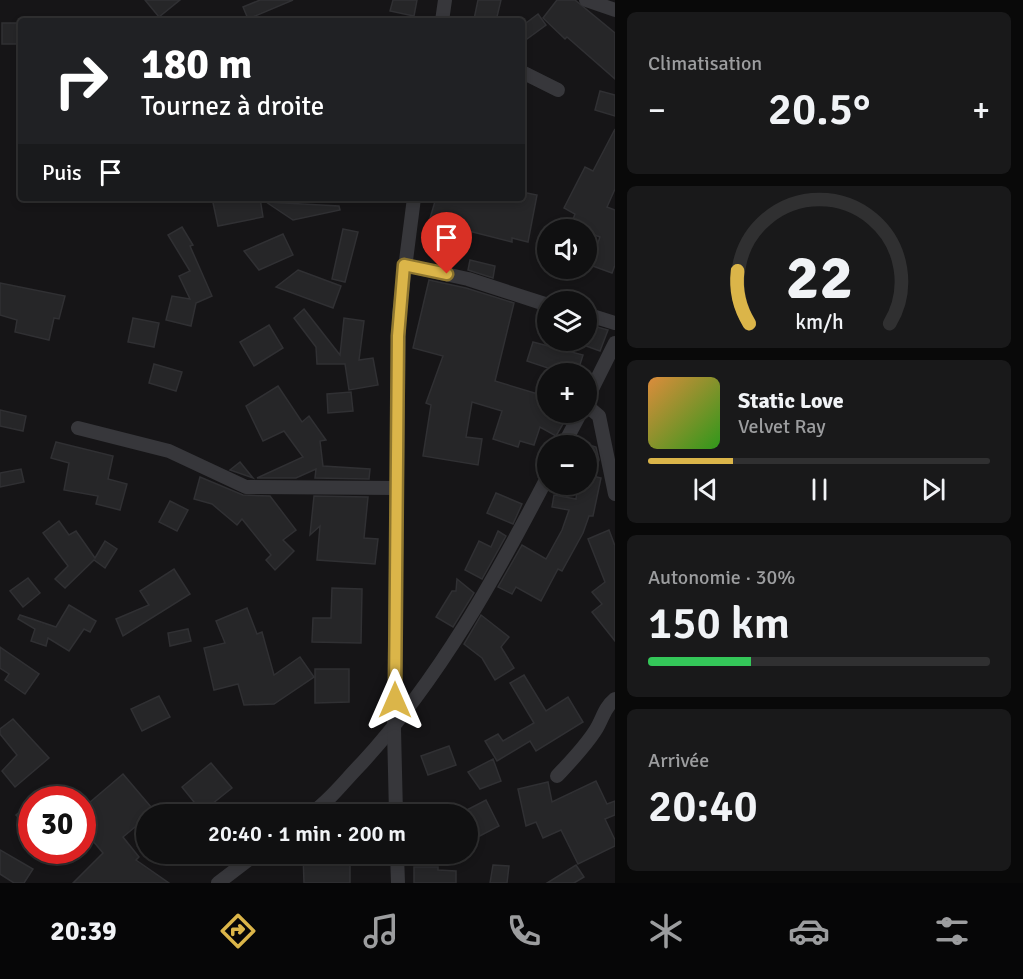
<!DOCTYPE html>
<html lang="fr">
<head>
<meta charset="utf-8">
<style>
  body { margin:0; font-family:Signika,sans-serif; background:#19191a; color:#f1f3f6; height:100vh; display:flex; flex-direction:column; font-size:22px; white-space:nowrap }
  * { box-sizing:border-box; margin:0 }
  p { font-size:20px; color:#9c9d9f }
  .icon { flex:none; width:33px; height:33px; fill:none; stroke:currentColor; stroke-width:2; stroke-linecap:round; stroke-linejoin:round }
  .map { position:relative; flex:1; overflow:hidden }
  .details { display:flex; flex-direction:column; gap:12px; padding:12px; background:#090909; width:408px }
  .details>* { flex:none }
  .top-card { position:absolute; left:18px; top:18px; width:507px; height:183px; border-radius:6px; box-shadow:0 3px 9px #0003,0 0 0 2px #303031; background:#202124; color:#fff; overflow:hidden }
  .buttons { position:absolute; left:537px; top:219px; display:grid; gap:12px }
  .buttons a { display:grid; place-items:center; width:60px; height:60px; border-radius:50%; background:#101011; box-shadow:0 3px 9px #0003,0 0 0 2px #303031; font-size:30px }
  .speed { position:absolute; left:18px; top:786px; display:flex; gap:12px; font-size:30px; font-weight:700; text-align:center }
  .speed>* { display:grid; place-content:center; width:78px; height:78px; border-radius:50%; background:#101011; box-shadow:0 3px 9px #0003,0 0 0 2px #303031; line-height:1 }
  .speed .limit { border:9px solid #d22; background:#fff; color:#111 }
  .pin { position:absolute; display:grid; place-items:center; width:51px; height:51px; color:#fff; margin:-62px -26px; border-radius:50% 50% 50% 0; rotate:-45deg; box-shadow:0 0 6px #0007 }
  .pin .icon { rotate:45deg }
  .me { position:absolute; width:66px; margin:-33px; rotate:0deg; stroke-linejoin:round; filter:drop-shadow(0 0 4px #0008) }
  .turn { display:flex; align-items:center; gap:21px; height:126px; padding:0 24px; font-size:27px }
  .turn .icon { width:78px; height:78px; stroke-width:2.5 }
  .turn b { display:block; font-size:42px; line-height:51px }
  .then { display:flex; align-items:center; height:57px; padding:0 24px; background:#0003; gap:12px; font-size:22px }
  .big { font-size:45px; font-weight:600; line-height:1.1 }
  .details .tile { flex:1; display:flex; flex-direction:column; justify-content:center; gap:9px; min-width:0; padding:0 21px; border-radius:9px; background:#19191a }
  .details .dial { align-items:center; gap:0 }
  .dial svg { height:156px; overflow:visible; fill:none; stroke:#303031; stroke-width:7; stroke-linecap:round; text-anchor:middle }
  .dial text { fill:#f1f3f6; stroke:none }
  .song { display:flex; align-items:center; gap:18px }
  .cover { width:72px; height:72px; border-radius:9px; background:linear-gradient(135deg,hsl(30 70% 55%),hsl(110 70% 35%)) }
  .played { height:6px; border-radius:3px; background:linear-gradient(90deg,#dbb549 25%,#303031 25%) }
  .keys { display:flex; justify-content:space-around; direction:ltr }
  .heat { display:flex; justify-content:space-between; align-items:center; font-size:33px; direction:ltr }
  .charge { height:9px; border-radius:4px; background:linear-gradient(90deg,#34c759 30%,#303031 0) }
  .trip { position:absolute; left:136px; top:804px; width:342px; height:60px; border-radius:30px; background:#101011; box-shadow:0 3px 9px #0003,0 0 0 2px #303031; font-weight:600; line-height:60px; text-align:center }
  .tabs { display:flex; height:96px; justify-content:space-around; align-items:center; background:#060607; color:#9c9d9f }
  .tabs .icon { width:42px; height:42px }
  .tabs .current { color:#dbb549 }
  .tabs b { font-size:27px; color:#f1f3f6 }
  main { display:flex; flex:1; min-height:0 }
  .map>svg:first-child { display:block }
</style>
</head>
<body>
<main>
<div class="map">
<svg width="615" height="883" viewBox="0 0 615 883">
  <rect width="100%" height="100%" fill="#161517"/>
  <g fill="#262628" stroke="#303033" stroke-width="1.5">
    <path d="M 145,0 L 180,0 L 159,17 Z"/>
    <path d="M 260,0 L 293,0 L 248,19 L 243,7 Z"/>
    <path d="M 393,0 L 417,0 L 414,16 L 390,11 Z"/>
    <path d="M 478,0 L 501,0 L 496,21 L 474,19 Z"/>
    <path d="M 557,0 L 575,0 L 615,33 L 615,79 L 567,37 L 565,39 L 543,18 Z"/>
    <path d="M 538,14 L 546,25 L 527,39 L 522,32 L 522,26 Z"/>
    <rect x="2" y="23" width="19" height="21"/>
    <path d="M 600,91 L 615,95 L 615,116 L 595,110 Z"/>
    <path d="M 615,129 L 615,189 L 607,207 L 615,210 L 615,265 L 612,273 L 590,265 L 600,237 L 586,232 L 586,230 L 569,230 L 575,214 L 564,208 L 585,167 L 593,171 Z"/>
    <path d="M 522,192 L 537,195 L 528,242 L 512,238 L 512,242 L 449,226 L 448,231 L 428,225 L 436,198 L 522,198 Z"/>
    <path d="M 212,198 L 260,198 L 263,217 L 218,226 Z"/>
    <path d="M 266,202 L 339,206 L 340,210 L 293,220 Z"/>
    <path d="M 182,227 L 193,245 L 190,246 L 212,296 L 196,303 L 191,326 L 166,320 L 172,296 L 190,299 L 179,276 L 190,271 L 168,235 Z"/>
    <path d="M 343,229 L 358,232 L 345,282 L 332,279 Z"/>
    <path d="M 283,234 L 293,255 L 259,270 L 244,251 Z"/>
    <path d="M 470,260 L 495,266 L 493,278 L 468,270 Z"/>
    <path d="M 298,270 L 341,286 L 333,308 L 276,287 Z"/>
    <path d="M 429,280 L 466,288 L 514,303 L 495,381 L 548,397 L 548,412 L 570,412 L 556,436 L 540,427 L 534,445 L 520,441 L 518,447 L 493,439 L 502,411 L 472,402 L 466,437 L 482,439 L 478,465 L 423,456 L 431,405 L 426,403 L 443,356 L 413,348 Z"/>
    <path d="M 0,283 L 65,296 L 59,319 L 54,318 L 49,340 L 15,332 L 17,320 L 0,315 Z"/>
    <path d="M 304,309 L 340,355 L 344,318 L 364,321 L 359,360 L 373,358 L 378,385 L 349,390 L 345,364 L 317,364 L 316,347 L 294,318 Z"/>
    <path d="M 133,318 L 159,323 L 154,347 L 128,342 Z"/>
    <path d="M 586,324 L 608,330 L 600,351 L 586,346 Z"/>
    <path d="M 269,325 L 283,348 L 254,366 L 240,342 Z"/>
    <path d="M 533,342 L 583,355 L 577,374 L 566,374 L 527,361 Z"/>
    <path d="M 154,364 L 182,372 L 176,391 L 149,383 Z"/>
    <path d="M 278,386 L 302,422 L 309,416 L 326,440 L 320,441 L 323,466 L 370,469 L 369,479 L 315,478 L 316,469 L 296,478 L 257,478 L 303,457 L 284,431 L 263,441 L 246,406 Z"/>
    <path d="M 351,392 L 353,411 L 328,413 L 327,394 Z"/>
    <path d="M 0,410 L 26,416 L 23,431 L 0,426 Z"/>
    <path d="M 56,442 L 113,456 L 108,479 L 127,484 L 120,510 L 96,504 L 98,496 L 64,490 L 69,463 L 51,458 Z"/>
    <path d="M 586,444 L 596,447 L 599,460 L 593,476 L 601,478 L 593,516 L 589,516 L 583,533 L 562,571 L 558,569 L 541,601 L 516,587 L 512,594 L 498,587 L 522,545 L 546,559 L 562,530 L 569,510 L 552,507 L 554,495 L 576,499 L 578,484 L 586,484 Z"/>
    <path d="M 240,462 L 253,478 L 230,470 Z"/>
    <path d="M 21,469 L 24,482 L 0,487 L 0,473 Z"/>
    <path d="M 200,477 L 243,495 L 270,496 L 296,530 L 283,540 L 294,551 L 275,570 L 266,560 L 271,555 L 242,519 L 237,525 L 212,504 L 194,499 Z"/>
    <path d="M 496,493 L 522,504 L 513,524 L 487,513 Z"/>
    <path d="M 314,496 L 368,497 L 364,538 L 378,539 L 375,564 L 317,560 L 320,526 L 310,535 Z"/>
    <path d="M 170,501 L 188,510 L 177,531 L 159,522 Z"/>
    <path d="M 59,521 L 69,535 L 76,531 L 95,558 L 105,541 L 117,549 L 105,568 L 94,560 L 65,588 L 55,579 L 68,566 L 43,533 Z"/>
    <path d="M 609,530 L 615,546 L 615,641 L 592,612 L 602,604 L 592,592 L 605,582 L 588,539 Z"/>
    <path d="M 498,531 L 506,536 L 482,579 L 465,570 L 479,541 L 491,547 Z"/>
    <path d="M 174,569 L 190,594 L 123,636 L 116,619 L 149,605 L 140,591 Z"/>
    <path d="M 28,578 L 40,593 L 23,607 L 10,591 Z"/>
    <path d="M 457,579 L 474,593 L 453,627 L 436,617 L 452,591 L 456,591 Z"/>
    <path d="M 332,588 L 362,589 L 361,643 L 312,642 L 313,618 L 331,618 Z"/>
    <path d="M 69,605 L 96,621 L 90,632 L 84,629 L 69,651 L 48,638 L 46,646 L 31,641 L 35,629 L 18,619 L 20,615 L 56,627 Z"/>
    <path d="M 247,608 L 257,634 L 262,632 L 274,675 L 300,657 L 314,677 L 274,704 L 244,705 L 238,684 L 214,690 L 204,648 L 225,643 L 216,621 Z"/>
    <path d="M 481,615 L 509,637 L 501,647 L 514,668 L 495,680 L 482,658 L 464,644 Z"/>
    <path d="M 188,629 L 191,641 L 170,646 L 168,633 Z"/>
    <path d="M 0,647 L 39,674 L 25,694 L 5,680 L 9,674 L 0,668 Z"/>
    <path d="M 315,669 L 349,669 L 349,702 L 315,703 Z"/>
    <path d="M 524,675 L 546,711 L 568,697 L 583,722 L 536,751 L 530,741 L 497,761 L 485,741 L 498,734 L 503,741 L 534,723 L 510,683 Z"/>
    <path d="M 159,696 L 170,717 L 142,731 L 131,709 Z"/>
    <path d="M 13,719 L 49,758 L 15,787 L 2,771 L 17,755 L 0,734 L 0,729 Z"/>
    <path d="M 449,746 L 456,765 L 428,775 L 421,756 Z"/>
    <path d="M 493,759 L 501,781 L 480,789 L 468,772 Z"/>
    <path d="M 211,763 L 232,788 L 202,812 L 182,787 Z"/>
    <path d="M 123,774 L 157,814 L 147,814 L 147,817 L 123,837 L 139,857 L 136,860 L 169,883 L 73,883 L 103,853 L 82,828 L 82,809 Z"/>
    <path d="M 596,781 L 607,804 L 615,801 L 615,815 L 605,819 L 615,840 L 615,846 L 578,864 L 561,830 L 543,838 L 536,822 L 526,826 L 518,789 L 548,782 L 552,802 Z"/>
    <path d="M 486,800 L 499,826 L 476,838 L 468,823 L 468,814 L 463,812 Z"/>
    <path d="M 32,801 L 32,832 L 16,815 Z"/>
    <path d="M 0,850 L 33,869 L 24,883 L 14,883 L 0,874 Z"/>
    <path d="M 303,854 L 350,854 L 350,883 L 304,883 Z"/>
    <path d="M 493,865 L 509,866 L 507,883 L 490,883 Z"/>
    <path d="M 576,865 L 584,877 L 574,883 L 547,883 Z"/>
    <path d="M 414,867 L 438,867 L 438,870 L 456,871 L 456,883 L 414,883 Z"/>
  </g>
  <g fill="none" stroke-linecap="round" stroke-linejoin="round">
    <g stroke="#37373b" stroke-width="14">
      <path d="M 586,0 L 615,10"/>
      <path d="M 442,21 L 445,0"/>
      <path d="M 522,72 L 558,90"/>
      <path d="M 404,265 L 468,279 L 548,305"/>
      <path d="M 586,314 L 615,323"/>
      <path d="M 586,401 L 615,343"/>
      <path d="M 586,405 L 599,416 L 615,494"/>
      <path d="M 78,428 L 169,451 L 246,487 L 396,488"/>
      <path d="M 563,446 L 581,412"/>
      <path d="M 557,776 C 571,761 584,748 595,731 C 603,719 603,709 615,699"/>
      <path d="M 310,814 C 330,801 345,780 362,763 C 440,678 495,578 548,476"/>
      <path d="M 396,814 L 394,729 L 399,315 L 414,198"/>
      <path d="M 397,854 L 398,883"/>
      <path d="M 218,883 L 256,854"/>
    </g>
  </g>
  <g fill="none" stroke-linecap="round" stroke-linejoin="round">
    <defs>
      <path id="route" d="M 395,700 L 398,336 L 404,265 L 447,274"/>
    </defs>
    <use href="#route" stroke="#8e762f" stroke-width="15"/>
    <use href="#route" stroke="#dbb549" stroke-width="10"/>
  </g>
</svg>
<div class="buttons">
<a><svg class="icon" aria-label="sound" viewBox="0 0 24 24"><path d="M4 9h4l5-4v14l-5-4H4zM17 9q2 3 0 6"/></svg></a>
<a><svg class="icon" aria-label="layers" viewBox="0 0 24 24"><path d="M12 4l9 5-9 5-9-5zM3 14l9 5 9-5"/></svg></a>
<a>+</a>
<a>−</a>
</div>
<div class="speed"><div class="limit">30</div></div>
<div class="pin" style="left:447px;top:274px;background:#d93025"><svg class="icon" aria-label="arrive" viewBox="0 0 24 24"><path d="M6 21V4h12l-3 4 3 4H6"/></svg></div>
<svg class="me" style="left:395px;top:700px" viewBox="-20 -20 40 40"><path d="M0-17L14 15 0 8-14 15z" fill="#dbb549" stroke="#fff" stroke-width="4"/></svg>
<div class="trip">20:40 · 1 min · 200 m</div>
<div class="top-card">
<div class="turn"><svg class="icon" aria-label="right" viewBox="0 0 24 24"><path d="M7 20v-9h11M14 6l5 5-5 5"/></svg><div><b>180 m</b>Tournez à droite</div></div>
<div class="then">Puis<svg class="icon" aria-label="arrive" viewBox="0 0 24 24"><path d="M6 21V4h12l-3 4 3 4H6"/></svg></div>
</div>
</div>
<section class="details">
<div class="tile"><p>Climatisation</p>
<div class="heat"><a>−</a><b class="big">20.5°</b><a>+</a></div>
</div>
<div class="tile dial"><svg viewBox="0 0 100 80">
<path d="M14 69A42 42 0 1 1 86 69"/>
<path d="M14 69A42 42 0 0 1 8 42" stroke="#dbb549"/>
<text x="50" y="56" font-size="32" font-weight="700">22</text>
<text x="50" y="72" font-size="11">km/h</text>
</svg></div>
<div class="tile">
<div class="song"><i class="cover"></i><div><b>Static Love</b><p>Velvet Ray</p></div></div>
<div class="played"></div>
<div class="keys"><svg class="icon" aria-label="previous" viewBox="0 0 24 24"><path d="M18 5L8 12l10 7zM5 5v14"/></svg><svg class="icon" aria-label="pause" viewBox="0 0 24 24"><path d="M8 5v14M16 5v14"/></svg><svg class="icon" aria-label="next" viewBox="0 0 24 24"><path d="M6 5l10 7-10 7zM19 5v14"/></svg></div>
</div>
<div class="tile"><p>Autonomie · 30%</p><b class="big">150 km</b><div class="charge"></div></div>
<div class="tile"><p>Arrivée</p><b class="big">20:40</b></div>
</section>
</main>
<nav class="tabs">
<b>20:39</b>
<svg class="icon current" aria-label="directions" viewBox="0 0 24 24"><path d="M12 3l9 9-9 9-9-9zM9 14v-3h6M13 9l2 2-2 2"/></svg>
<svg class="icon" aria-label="music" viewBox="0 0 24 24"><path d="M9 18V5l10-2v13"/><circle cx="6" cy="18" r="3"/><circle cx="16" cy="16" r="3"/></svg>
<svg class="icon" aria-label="phone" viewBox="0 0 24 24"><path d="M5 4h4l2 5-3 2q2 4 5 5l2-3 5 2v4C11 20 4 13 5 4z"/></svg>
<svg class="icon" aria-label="climate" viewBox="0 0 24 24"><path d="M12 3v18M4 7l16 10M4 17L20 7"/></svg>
<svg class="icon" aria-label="car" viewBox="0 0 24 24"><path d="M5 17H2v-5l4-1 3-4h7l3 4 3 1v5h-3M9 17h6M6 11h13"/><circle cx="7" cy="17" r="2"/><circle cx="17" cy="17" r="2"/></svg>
<svg class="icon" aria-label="filters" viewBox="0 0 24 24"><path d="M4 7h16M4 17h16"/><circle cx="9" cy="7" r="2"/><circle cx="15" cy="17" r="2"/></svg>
</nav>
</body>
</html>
